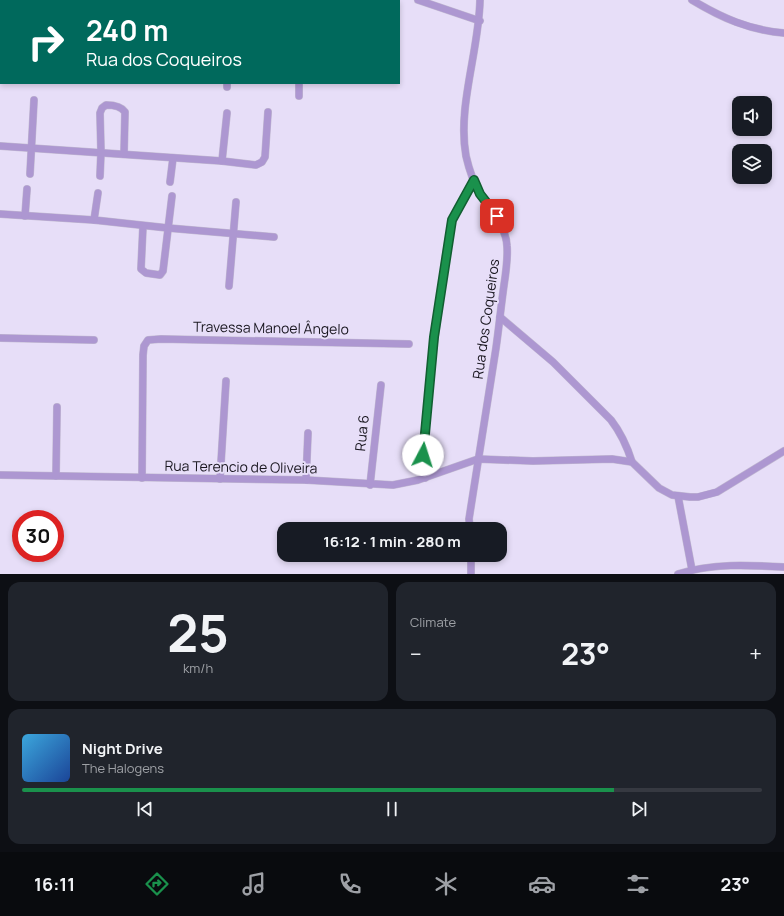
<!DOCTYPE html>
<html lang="en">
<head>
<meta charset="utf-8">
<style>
  body { margin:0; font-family:Manrope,sans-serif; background:#20242c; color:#f1f3f6; height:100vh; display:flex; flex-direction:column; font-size:15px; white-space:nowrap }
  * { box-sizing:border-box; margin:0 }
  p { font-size:13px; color:#9ea1a6 }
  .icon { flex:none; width:22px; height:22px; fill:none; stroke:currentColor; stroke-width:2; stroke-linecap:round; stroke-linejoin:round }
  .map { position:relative; height:574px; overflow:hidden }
  .side { display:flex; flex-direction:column; gap:8px; padding:8px; background:#0d0f14; flex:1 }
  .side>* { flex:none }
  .top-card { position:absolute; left:0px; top:0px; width:400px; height:84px; box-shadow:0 2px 6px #0003; background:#00695c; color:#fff; overflow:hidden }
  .controls { position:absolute; left:732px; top:96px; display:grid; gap:8px }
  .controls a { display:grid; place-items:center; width:40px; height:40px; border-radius:8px; background:#171b24; box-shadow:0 2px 6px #0003; font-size:20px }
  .speed { position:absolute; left:12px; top:510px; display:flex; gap:8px; font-size:20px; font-weight:700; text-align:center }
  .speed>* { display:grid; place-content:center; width:52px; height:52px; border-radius:50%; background:#171b24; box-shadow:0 2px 6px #0003; line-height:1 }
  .speed .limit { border:6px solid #d22; background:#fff; color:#111 }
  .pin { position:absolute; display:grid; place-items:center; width:34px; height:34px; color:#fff; margin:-17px; border-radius:8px; box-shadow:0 2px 6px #0006 }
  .me { position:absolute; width:44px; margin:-22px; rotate:5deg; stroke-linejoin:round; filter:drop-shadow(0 0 3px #0008) }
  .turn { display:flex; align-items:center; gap:14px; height:84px; padding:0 20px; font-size:18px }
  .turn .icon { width:52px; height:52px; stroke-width:2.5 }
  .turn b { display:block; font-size:28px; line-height:34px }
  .big { font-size:30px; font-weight:700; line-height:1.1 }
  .side .tile { flex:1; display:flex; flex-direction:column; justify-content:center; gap:6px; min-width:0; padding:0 14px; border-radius:12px; background:#20242c }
  .side .dial { align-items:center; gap:0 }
  .dial b { font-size:52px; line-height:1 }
  .song { display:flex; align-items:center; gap:12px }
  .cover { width:48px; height:48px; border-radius:6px; background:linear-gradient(135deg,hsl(200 70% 55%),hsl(220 70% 35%)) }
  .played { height:4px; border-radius:2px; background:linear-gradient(90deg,#1a914c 80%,#363941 80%) }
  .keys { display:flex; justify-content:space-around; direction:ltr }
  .heat { display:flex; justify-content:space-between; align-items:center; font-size:22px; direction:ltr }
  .side .tiles { flex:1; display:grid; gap:8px; grid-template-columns:1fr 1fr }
  .tile:last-child { grid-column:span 2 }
  .trip { position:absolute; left:277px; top:522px; width:230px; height:40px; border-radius:12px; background:#171b24; box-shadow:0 2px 6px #0003; font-weight:700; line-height:40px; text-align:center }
  .tabs { display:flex; height:64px; justify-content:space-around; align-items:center; background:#090b0e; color:#9ea1a6 }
  .tabs .icon { width:28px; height:28px }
  .tabs .on { color:#1a914c }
  .tabs b { font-size:18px; color:#f1f3f6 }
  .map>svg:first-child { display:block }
</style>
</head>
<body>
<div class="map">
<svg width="784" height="574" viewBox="0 0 784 574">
  <rect width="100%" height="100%" fill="#e7def8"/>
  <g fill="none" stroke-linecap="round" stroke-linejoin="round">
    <defs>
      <g id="street">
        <path d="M 418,0 L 480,21"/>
        <path d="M 692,0 C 722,18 749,30 784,33"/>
        <path d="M 39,1 L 39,0"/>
        <path d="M 115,1 L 115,0"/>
        <path d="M 182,1 L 182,0"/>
        <path d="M 0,20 L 1,20"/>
        <path d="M 227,87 L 227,83"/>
        <path d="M 299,96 L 299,83"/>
        <path d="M 0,146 L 222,161 L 256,165 L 262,162 L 265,157 L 268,112"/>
        <path d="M 222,161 L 227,113"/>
        <path d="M 30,174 L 34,100"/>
        <path d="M 100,176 L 101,152 L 100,113 L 102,108 L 106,105 C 113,105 121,106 125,112 L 124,154"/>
        <path d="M 170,182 L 173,158"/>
        <path d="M 0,214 L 94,220 L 168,228 L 274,237"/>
        <path d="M 25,216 L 27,189"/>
        <path d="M 94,220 L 98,193"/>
        <path d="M 143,226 L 141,269 L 146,273 L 160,275 L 163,271 L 172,196"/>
        <path d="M 229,286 L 236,202"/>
        <path d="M 500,317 L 553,362 L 611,420 C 621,433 627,446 632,462"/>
        <path d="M 0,338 L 94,340"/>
        <path d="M 0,475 L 306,480 L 393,485 L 418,480 L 478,459 L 533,461 L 612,459 L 632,462 L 659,488 L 672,495 L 690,497 L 698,497 L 717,492 L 784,451"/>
        <path d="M 56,476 L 57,407"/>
        <path d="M 142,478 L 143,355 L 144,346 L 148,340 L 161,339 L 409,344"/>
        <path d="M 425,478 L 423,455 L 431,366 L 446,254 L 452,220 L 474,180"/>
        <path d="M 220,479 L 226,381"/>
        <path d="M 306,480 L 308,433"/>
        <path d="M 370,485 L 381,385"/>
        <path d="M 678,496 L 692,570"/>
        <path d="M 470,529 L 469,519 C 478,462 487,405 496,348 C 499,327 501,306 504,285 C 506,272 508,259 507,246 C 506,225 489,211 480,193 C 473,182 469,169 466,156 C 457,107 479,51 480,0"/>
        <path d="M 471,555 L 471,574"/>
        <path d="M 678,574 C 712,563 749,565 784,567"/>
      </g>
    </defs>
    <use href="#street" stroke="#c2bad1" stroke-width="8"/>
    <use href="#street" stroke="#ad97d1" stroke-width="7"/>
  </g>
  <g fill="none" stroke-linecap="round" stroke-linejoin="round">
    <defs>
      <path id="route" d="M 423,455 L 434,337 L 452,220 L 474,180 L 480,194 L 497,216"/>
    </defs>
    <use href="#route" stroke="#115e31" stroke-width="10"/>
    <use href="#route" stroke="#1a914c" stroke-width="7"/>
  </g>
  <g text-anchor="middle" stroke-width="4" stroke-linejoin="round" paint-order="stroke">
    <g font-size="14" fill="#19161f" stroke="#e7def8">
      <text transform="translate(486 319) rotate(-82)" y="5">Rua dos Coqueiros</text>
      <text transform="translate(271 328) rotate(1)" y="5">Travessa Manoel Ângelo</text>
      <text transform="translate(362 433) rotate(-84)" y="5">Rua 6</text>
      <text transform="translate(241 467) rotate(1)" y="5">Rua Terencio de Oliveira</text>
    </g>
  </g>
</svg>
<div class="controls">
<a><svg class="icon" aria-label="sound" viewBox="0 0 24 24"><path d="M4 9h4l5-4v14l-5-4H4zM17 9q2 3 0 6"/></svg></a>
<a><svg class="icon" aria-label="layers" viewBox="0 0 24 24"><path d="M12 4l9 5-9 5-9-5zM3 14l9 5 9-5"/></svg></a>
</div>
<div class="speed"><div class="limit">30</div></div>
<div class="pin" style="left:497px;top:216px;background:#d93025"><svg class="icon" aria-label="arrive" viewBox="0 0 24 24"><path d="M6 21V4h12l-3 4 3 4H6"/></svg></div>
<svg class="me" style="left:423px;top:455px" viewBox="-20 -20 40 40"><circle r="19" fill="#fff"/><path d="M0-13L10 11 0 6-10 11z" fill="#1a914c"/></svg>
<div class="trip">16:12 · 1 min · 280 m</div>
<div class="top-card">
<div class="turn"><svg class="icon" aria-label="right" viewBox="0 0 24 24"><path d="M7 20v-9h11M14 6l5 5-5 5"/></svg><div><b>240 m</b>Rua dos Coqueiros</div></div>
</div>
</div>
<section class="side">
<div class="tiles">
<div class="tile dial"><b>25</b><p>km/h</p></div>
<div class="tile"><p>Climate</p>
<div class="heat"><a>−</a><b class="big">23°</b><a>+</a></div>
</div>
<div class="tile">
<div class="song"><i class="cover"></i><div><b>Night Drive</b><p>The Halogens</p></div></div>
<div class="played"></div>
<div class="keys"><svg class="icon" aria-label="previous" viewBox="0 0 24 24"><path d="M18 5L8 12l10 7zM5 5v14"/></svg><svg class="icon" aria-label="pause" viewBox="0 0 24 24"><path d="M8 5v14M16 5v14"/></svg><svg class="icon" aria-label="next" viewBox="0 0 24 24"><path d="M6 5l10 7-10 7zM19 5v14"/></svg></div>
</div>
</div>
</section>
<nav class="tabs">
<b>16:11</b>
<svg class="icon on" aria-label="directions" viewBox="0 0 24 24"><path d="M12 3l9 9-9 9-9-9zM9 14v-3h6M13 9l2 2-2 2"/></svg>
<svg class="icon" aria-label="music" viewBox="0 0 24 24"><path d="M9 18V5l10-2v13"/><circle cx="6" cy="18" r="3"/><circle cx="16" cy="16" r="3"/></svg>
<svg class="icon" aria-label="phone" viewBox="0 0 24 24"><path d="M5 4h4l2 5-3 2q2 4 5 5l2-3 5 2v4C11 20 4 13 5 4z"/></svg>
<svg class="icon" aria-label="climate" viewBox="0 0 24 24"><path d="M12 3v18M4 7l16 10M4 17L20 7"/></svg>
<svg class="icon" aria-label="car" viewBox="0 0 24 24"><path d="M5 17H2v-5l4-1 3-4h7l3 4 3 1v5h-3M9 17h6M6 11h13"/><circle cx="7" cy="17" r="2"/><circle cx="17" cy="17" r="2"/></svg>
<svg class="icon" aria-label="filters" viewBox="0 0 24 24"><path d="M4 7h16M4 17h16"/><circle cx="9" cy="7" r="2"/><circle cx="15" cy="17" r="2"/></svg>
<b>23°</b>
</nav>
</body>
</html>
